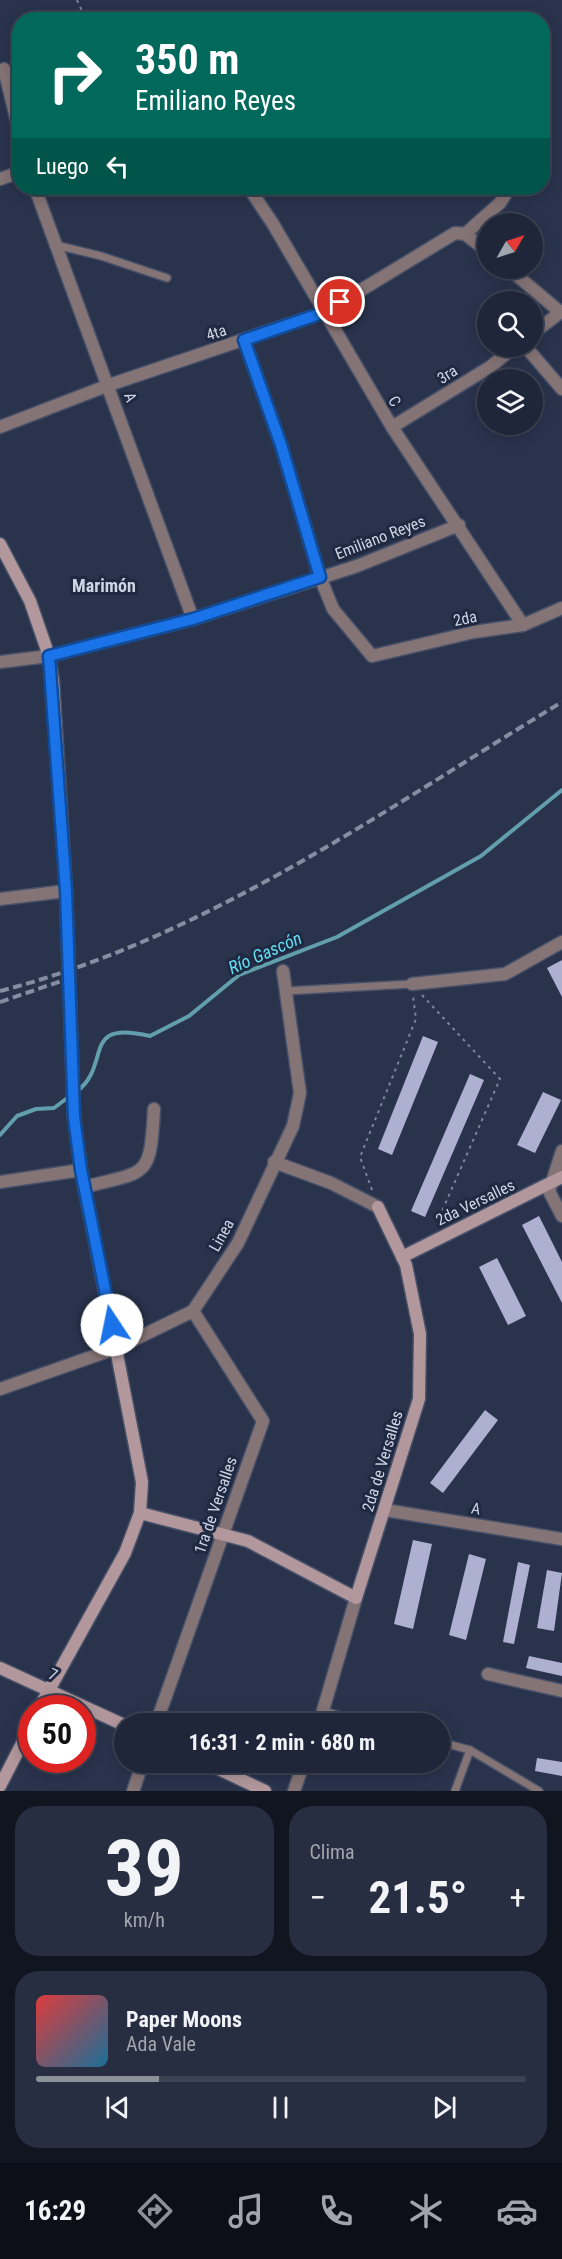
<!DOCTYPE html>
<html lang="es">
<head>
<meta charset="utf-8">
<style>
  body { margin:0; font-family:"Roboto Condensed",sans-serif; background:#272e41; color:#f1f3f6; height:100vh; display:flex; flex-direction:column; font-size:22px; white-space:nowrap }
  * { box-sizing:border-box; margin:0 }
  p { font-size:20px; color:#a1a5ae }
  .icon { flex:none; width:33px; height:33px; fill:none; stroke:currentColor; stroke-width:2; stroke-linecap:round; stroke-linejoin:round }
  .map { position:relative; height:1791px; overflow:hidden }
  .panel { display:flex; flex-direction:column; gap:15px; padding:15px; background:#11151f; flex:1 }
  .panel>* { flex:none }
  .guide { position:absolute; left:12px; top:12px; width:538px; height:183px; border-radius:24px; box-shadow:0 3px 15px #0003,0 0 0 2px #3c4353; background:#00695c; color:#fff; overflow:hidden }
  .needle { width:39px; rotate:51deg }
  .controls { position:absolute; left:477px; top:213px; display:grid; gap:12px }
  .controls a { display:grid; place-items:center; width:66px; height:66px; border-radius:50%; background:#1f2639; box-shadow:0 3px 15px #0003,0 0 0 2px #3c4353; font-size:30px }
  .speed { position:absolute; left:18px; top:1695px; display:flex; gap:12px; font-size:30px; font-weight:700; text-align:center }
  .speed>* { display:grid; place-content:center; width:78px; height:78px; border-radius:50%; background:#1f2639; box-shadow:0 3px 15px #0003,0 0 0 2px #3c4353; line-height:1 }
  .speed .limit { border:9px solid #d22; background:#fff; color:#111 }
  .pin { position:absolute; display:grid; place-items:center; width:51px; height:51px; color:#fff; margin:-26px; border:3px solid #fff; border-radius:50%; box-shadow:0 2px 6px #0007 }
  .me { position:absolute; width:66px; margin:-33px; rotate:349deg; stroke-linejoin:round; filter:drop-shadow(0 0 4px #0008) }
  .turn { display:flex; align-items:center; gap:21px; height:126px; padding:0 24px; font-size:27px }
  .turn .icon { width:78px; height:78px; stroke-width:2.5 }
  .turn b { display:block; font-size:42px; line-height:51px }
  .then { display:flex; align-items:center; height:57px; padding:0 24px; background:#0003; gap:12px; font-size:22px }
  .big { font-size:45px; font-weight:700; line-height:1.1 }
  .panel .tile { flex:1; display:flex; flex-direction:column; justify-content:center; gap:9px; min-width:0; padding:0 21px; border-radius:24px; background:#272e41 }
  .panel .dial { align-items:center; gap:0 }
  .dial b { font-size:78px; line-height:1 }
  .song { display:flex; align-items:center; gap:18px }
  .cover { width:72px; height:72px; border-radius:9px; background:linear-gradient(135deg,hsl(0 70% 55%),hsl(200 70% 35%)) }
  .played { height:6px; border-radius:3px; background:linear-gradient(90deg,#8c9099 25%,#3c4353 25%) }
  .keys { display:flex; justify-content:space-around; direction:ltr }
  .heat { display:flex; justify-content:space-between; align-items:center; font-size:33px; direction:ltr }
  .panel .tiles { flex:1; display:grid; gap:15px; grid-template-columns:1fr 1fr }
  .tile:last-child { grid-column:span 2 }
  .trip { position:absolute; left:114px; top:1713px; width:336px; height:60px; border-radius:30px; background:#1f2639; box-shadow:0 3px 15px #0003,0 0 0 2px #3c4353; font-weight:700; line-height:60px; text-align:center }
  .tabs { display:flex; height:96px; justify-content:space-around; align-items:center; background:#0c0f17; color:#a1a5ae }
  .tabs .icon { width:42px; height:42px }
  .tabs .current { color:#8c9099 }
  .tabs b { font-size:27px; color:#f1f3f6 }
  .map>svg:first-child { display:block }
</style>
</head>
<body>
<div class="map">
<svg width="562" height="1791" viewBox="0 0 562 1791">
  <rect width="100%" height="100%" fill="#29334c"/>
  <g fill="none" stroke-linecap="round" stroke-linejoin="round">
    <g stroke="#629eac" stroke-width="4">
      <path d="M 76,1092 C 113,1065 79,1019 150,1036 L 189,1016 L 239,975 L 337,937 L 481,856 L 562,790"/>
      <path d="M 0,1135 L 17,1116 L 36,1109 L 54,1108 L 70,1096"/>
    </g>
  </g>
  <g fill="#adb0d1">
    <path d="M 562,960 L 562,997 L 547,968 Z"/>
    <path d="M 423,1036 L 438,1042 L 392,1155 L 378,1149 Z"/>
    <path d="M 470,1074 L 484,1080 L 425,1217 L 411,1211 Z"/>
    <path d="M 543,1092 L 561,1100 L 535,1153 L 517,1145 Z"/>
    <path d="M 539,1216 L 562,1262 L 562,1303 L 522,1225 Z"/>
    <path d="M 497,1258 L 526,1316 L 508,1325 L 479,1267 Z"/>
    <path d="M 485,1410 L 498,1420 L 443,1493 L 430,1483 Z"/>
    <path d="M 413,1540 L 432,1544 L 413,1629 L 394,1624 Z"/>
    <path d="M 469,1554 L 486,1559 L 466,1640 L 449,1635 Z"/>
    <path d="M 518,1562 L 530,1565 L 514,1644 L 503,1642 Z"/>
    <path d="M 547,1570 L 562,1573 L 554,1631 L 537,1628 Z"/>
    <path d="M 529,1656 L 562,1663 L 562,1676 L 526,1668 Z"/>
    <path d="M 537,1758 L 562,1762 L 562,1776 L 535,1771 Z"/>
  </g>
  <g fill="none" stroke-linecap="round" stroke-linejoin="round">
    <defs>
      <g id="lane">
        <path d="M 56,245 L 101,256 L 167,278"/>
        <path d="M 285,991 L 412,984"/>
        <path d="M 323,1711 L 371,1724"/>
        <path d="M 440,1742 L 470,1750 L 539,1791"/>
        <path d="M 455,1791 L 470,1750"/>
      </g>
      <g id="street">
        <path d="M 4,69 L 20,134"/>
        <path d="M 0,179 L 20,172"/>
        <path d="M 35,188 L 193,619"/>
        <path d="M 249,188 L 273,224 L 392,427 L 523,625"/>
        <path d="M 465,234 L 500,203 L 505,195 L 503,188"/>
        <path d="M 508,268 L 560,312"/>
        <path d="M 532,334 L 562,311"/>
        <path d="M 244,340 L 281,445 L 320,577 L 333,609 L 372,656 L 474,632 L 523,625 L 562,608"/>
        <path d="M 525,346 L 562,389"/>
        <path d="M 0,427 L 109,385 L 325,312 L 455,233 L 465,234 L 488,252"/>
        <path d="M 392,427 L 490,367 L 516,346"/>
        <path d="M 0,662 L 49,656 L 193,619 L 357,566 L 459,525"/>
        <path d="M 0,899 L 66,891"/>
        <path d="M 412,984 L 505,974 L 562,942"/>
        <path d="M 562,1151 L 549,1191 L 562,1216"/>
        <path d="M 274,1162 L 331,1183 L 378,1207"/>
        <path d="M 0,1182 L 81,1170"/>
        <path d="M 84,1187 C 149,1171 150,1178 154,1109"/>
        <path d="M 0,1389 L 117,1348 L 193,1311 L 238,1243 L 293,1126 L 300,1093 L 283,971"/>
        <path d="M 385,1510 L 562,1539"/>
        <path d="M 488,1674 L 562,1691"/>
        <path d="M 156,1724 L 263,1421 L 193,1311"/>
        <path d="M 319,1724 L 356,1598"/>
        <path d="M 133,1791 L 143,1762"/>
        <path d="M 294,1791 L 304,1762"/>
      </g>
      <g id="secondary">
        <path d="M 0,544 L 30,601 L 49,656 L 53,681 L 66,891 L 74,1117 L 81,1170 L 142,1482 L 140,1513 L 125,1553 L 39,1708"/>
        <path d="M 402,1257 L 562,1177"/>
        <path d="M 140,1513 L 248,1541 L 356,1598 L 419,1399 L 420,1334 L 406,1265 L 378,1207"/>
        <path d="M 0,1668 L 124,1725"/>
        <path d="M 204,1762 L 265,1791"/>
        <path d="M 0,1786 L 32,1724"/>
      </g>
    </defs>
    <use href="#lane" stroke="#475068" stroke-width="10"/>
    <use href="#street" stroke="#475068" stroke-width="15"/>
    <use href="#secondary" stroke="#475068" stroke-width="15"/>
    <g stroke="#7d869a" stroke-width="2" stroke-dasharray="3 4.5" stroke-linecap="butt">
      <path d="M 77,0 L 86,20"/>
      <path d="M 422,995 L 500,1079 L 439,1218 L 438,1225"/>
      <path d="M 372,1190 L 360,1157 L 416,1019 L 413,996"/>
    </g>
    <use href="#lane" stroke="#857476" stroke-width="7"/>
    <use href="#street" stroke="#857476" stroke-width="12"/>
    <use href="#secondary" stroke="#b2989c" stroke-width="12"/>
    <g stroke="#858da1" stroke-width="4" stroke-dasharray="9 4.5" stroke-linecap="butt">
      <path d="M 0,991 C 206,938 382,811 562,702"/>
      <path d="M 0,1002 L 76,976"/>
    </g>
  </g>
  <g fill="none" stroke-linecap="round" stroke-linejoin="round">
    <defs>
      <path id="route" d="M 112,1325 L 81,1170 L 74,1117 L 66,891 L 49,656 L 193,619 L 320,577 L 281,445 L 244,340 L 325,312 L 340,302"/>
    </defs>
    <use href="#route" stroke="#114b97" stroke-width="15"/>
    <use href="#route" stroke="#1a73e8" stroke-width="10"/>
  </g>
  <g text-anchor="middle" stroke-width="6" stroke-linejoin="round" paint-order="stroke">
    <g font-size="16" fill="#ced5e5" stroke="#1f2941">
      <text transform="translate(216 332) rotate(-18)" y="6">4ta</text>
      <text transform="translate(447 374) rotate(-32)" y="6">3ra</text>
      <text transform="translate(131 397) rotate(70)" y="6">A</text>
      <text transform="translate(395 401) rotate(58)" y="6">C</text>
      <text transform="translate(380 537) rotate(-21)" y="6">Emiliano Reyes</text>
      <text transform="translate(465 618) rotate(-12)" y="6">2da</text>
      <text transform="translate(475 1202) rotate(-26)" y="6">2da Versalles</text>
      <text transform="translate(221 1235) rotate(-61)" y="6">Linea</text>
      <text transform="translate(382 1461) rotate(-73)" y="6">2da de Versalles</text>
      <text transform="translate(215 1505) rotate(-71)" y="6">1ra de Versalles</text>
      <text transform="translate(476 1508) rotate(9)" y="6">A</text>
      <text transform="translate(53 1674) rotate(25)" y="6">7</text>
    </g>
    <g font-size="18" font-weight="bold" fill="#ced5e5" stroke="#1f2941">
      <text x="104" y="592">Marimón</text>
    </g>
    <g font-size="18" font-style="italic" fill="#65def2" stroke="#1f2941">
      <text transform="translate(265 953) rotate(-24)" y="6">Río Gascón</text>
    </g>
  </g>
</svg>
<div class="controls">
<a><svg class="needle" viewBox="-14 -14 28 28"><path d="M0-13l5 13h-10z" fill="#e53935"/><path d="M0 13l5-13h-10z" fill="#a1a5ae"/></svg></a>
<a><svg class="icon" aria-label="search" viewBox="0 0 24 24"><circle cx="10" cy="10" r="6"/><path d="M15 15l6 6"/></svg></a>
<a><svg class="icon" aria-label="layers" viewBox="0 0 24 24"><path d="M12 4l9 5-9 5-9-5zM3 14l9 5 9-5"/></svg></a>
</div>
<div class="speed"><div class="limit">50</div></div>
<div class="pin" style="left:340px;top:302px;background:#d93025"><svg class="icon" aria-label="arrive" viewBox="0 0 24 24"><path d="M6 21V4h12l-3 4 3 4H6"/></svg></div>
<svg class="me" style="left:112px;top:1325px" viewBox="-20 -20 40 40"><circle r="19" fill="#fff"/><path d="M0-13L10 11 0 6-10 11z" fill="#1a73e8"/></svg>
<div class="trip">16:31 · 2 min · 680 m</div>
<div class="guide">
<div class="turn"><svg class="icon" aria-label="right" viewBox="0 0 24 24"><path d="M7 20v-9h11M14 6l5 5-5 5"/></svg><div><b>350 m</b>Emiliano Reyes</div></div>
<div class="then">Luego<svg class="icon" aria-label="left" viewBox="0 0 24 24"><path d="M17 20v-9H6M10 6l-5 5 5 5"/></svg></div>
</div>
</div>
<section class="panel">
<div class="tiles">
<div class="tile dial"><b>39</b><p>km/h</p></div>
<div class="tile"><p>Clima</p>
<div class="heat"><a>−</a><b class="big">21.5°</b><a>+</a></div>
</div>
<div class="tile">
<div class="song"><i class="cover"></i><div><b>Paper Moons</b><p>Ada Vale</p></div></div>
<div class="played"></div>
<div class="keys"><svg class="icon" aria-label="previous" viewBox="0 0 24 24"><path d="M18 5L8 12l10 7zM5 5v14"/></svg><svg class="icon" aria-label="pause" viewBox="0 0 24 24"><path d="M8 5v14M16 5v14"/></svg><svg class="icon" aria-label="next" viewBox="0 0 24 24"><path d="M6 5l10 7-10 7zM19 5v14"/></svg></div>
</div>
</div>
</section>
<nav class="tabs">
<b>16:29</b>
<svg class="icon current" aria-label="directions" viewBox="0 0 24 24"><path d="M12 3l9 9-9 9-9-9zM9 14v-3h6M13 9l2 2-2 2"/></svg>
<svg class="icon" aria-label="music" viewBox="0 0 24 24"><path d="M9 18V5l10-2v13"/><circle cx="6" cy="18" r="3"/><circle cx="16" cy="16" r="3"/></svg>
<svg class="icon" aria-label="phone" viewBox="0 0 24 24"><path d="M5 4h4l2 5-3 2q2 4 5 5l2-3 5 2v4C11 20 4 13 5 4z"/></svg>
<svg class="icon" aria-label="climate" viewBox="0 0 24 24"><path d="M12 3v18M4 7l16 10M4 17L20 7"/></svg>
<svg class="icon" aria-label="car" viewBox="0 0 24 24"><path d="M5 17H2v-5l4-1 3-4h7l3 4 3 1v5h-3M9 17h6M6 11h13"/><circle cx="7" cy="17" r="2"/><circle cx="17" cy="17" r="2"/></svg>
</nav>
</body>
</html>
